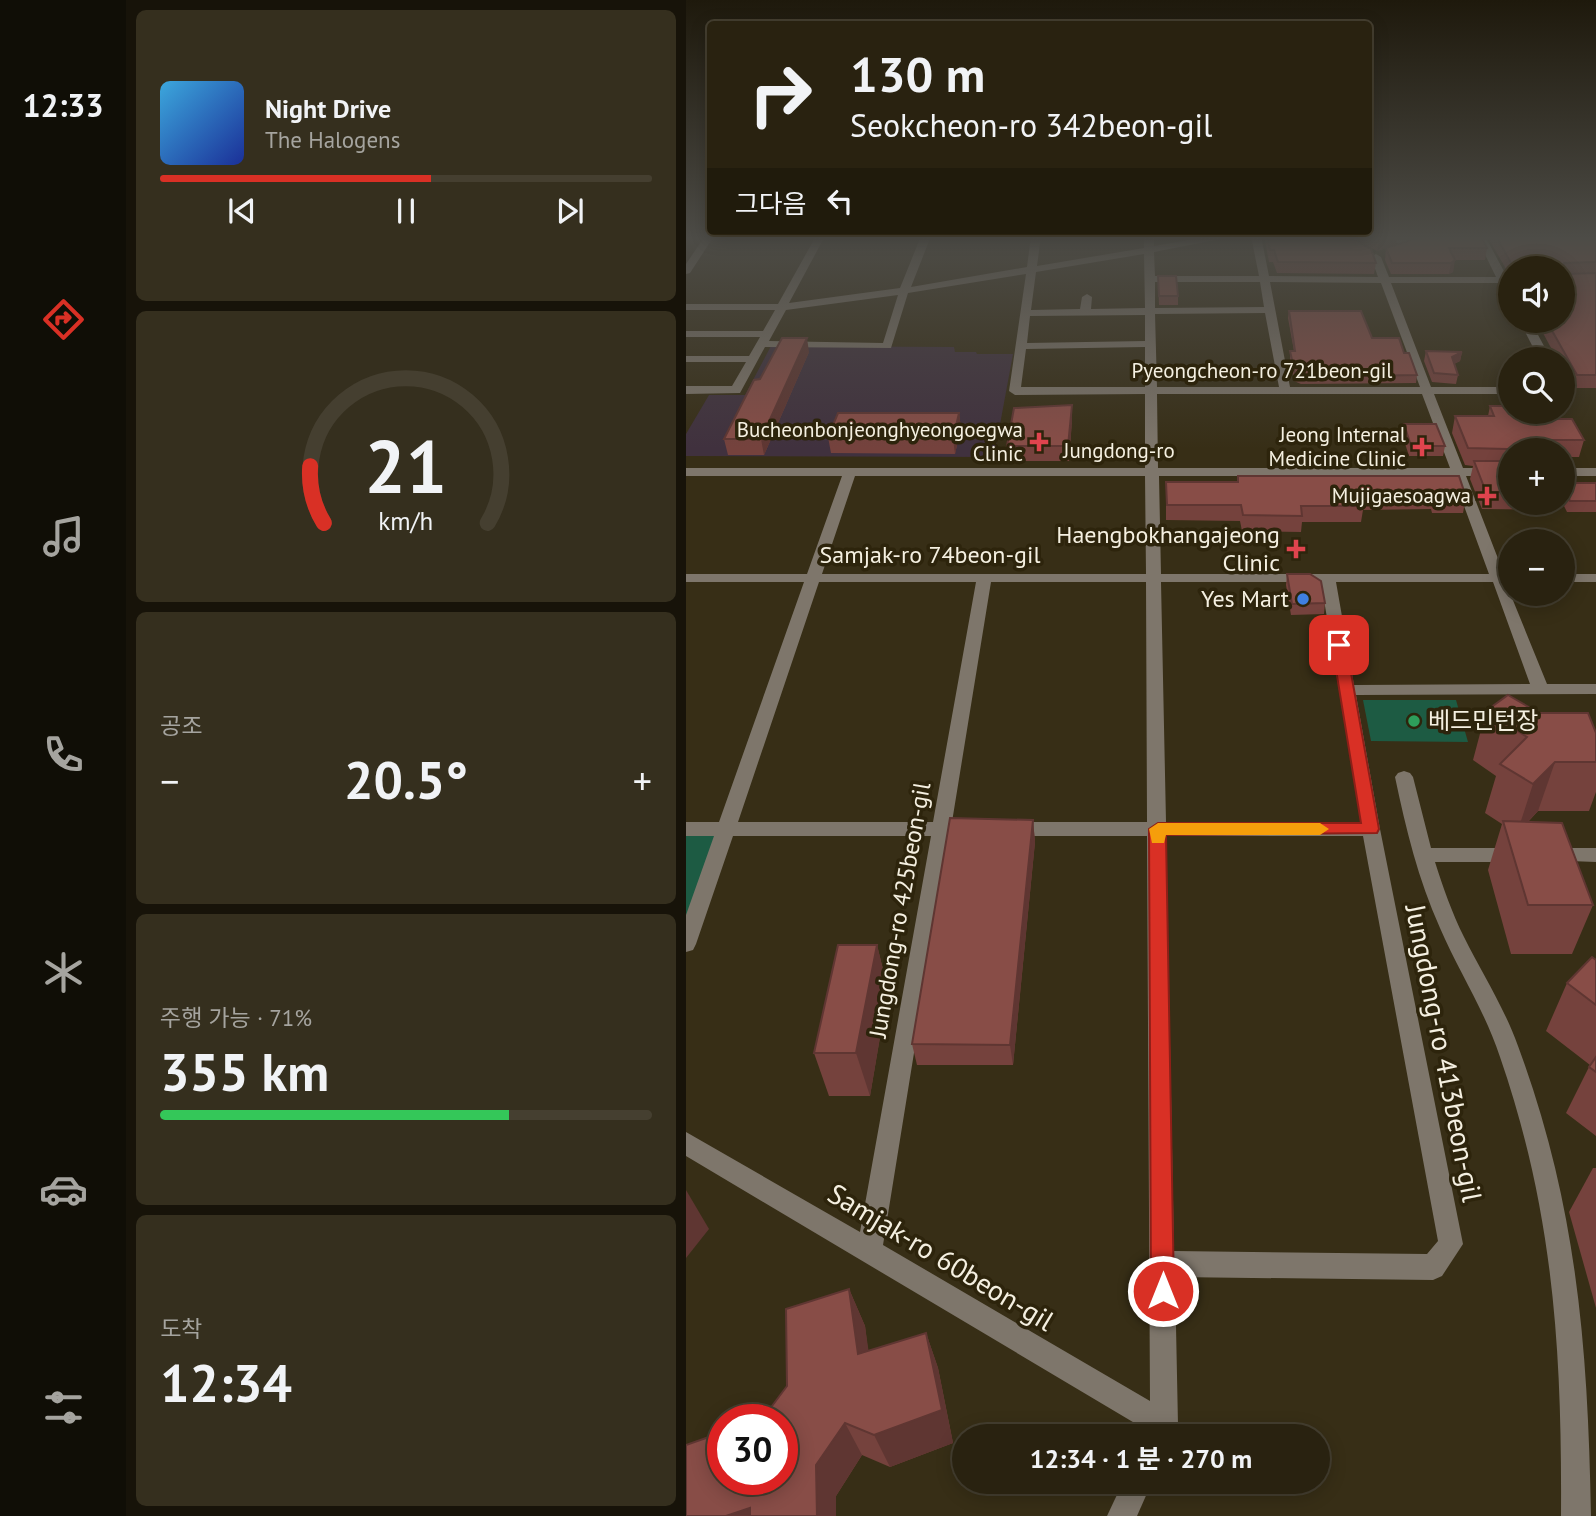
<!DOCTYPE html>
<html lang="ko">
<head>
<meta charset="utf-8">
<style>
  body { margin:0; font-family:"PT Sans","Noto Sans KR",sans-serif; background:#352f1e; color:#f1f3f6; height:100vh; display:flex; flex-direction:column; font-size:26px; white-space:nowrap }
  * { box-sizing:border-box; margin:0 }
  p { font-size:23px; color:#a5a49f }
  .icon { flex:none; width:38px; height:38px; fill:none; stroke:currentColor; stroke-width:2; stroke-linecap:round; stroke-linejoin:round }
  .map { position:relative; flex:1; overflow:hidden }
  .panel { display:flex; flex-direction:column; gap:10px; padding:10px; background:#171309; width:560px }
  .panel>* { flex:none }
  .top-card { position:absolute; left:21px; top:21px; width:665px; height:214px; border-radius:7px; box-shadow:0 4px 18px #0003,0 0 0 2px #453f30; background:#292210; color:#f1f3f6; overflow:hidden }
  .tools { position:absolute; left:812px; top:256px; display:grid; gap:14px }
  .tools a { display:grid; place-items:center; width:77px; height:77px; border-radius:50%; background:#292210; box-shadow:0 4px 18px #0003,0 0 0 2px #453f30; font-size:35px }
  .speed { position:absolute; left:21px; top:1404px; display:flex; gap:14px; font-size:35px; font-weight:700; text-align:center }
  .speed>* { display:grid; place-content:center; width:91px; height:91px; border-radius:50%; background:#292210; box-shadow:0 4px 18px #0003,0 0 0 2px #453f30; line-height:1 }
  .speed .limit { border:10px solid #d22; background:#fff; color:#111 }
  .pin { position:absolute; display:grid; place-items:center; width:60px; height:60px; color:#fff; margin:-30px; border-radius:14px; box-shadow:0 4px 10px #0006 }
  .me { position:absolute; width:77px; margin:-38px; rotate:0deg; stroke-linejoin:round; filter:drop-shadow(0 0 5px #0008) }
  .turn { display:flex; align-items:center; gap:24px; height:147px; padding:0 28px; font-size:32px }
  .turn .icon { width:91px; height:91px; stroke-width:2.5 }
  .turn b { display:block; font-size:49px; line-height:60px }
  .then { display:flex; align-items:center; height:66px; padding:0 28px; background:#0003; gap:14px; font-size:26px }
  .big { font-size:52px; font-weight:700; line-height:1.1 }
  .panel .widget { flex:1; display:flex; flex-direction:column; justify-content:center; gap:10px; min-width:0; padding:0 24px; border-radius:10px; background:#352f1e }
  .panel .dial { align-items:center; gap:0 }
  .dial svg { height:182px; overflow:visible; fill:none; stroke:#453f30; stroke-width:7; stroke-linecap:round; text-anchor:middle }
  .dial text { fill:#f1f3f6; stroke:none }
  .song { display:flex; align-items:center; gap:21px }
  .cover { width:84px; height:84px; border-radius:10px; background:linear-gradient(135deg,hsl(200 70% 55%),hsl(230 70% 35%)) }
  .played { height:7px; border-radius:4px; background:linear-gradient(90deg,#d93025 55%,#453f30 55%) }
  .keys { display:flex; justify-content:space-around; direction:ltr }
  .heat { display:flex; justify-content:space-between; align-items:center; font-size:38px; direction:ltr }
  .charge { height:10px; border-radius:5px; background:linear-gradient(90deg,#34c759 71%,#453f30 0) }
  .trip { position:absolute; left:266px; top:1424px; width:378px; height:70px; border-radius:35px; background:#292210; box-shadow:0 4px 18px #0003,0 0 0 2px #453f30; font-weight:700; line-height:70px; text-align:center }
  main { display:flex; flex:1; min-height:0 }
  .tabs { display:flex; flex-direction:column; width:126px; justify-content:space-around; align-items:center; background:#100e06; color:#a5a49f }
  .tabs .icon { width:49px; height:49px }
  .tabs .current { color:#d93025 }
  .tabs b { font-size:32px; color:#f1f3f6 }
  .map>svg:first-child { display:block }
</style>
</head>
<body>
<main>
<nav class="tabs">
<b>12:33</b>
<svg class="icon current" aria-label="directions" viewBox="0 0 24 24"><path d="M12 3l9 9-9 9-9-9zM9 14v-3h6M13 9l2 2-2 2"/></svg>
<svg class="icon" aria-label="music" viewBox="0 0 24 24"><path d="M9 18V5l10-2v13"/><circle cx="6" cy="18" r="3"/><circle cx="16" cy="16" r="3"/></svg>
<svg class="icon" aria-label="phone" viewBox="0 0 24 24"><path d="M5 4h4l2 5-3 2q2 4 5 5l2-3 5 2v4C11 20 4 13 5 4z"/></svg>
<svg class="icon" aria-label="climate" viewBox="0 0 24 24"><path d="M12 3v18M4 7l16 10M4 17L20 7"/></svg>
<svg class="icon" aria-label="car" viewBox="0 0 24 24"><path d="M5 17H2v-5l4-1 3-4h7l3 4 3 1v5h-3M9 17h6M6 11h13"/><circle cx="7" cy="17" r="2"/><circle cx="17" cy="17" r="2"/></svg>
<svg class="icon" aria-label="filters" viewBox="0 0 24 24"><path d="M4 7h16M4 17h16"/><circle cx="9" cy="7" r="2"/><circle cx="15" cy="17" r="2"/></svg>
</nav>
<section class="panel">
<div class="widget">
<div class="song"><i class="cover"></i><div><b>Night Drive</b><p>The Halogens</p></div></div>
<div class="played"></div>
<div class="keys"><svg class="icon" aria-label="previous" viewBox="0 0 24 24"><path d="M18 5L8 12l10 7zM5 5v14"/></svg><svg class="icon" aria-label="pause" viewBox="0 0 24 24"><path d="M8 5v14M16 5v14"/></svg><svg class="icon" aria-label="next" viewBox="0 0 24 24"><path d="M6 5l10 7-10 7zM19 5v14"/></svg></div>
</div>
<div class="widget dial"><svg viewBox="0 0 100 80">
<path d="M14 69A42 42 0 1 1 86 69"/>
<path d="M14 69A42 42 0 0 1 8 44" stroke="#d93025"/>
<text x="50" y="56" font-size="32" font-weight="700">21</text>
<text x="50" y="72" font-size="11">km/h</text>
</svg></div>
<div class="widget"><p>공조</p>
<div class="heat"><a>−</a><b class="big">20.5°</b><a>+</a></div>
</div>
<div class="widget"><p>주행 가능 · 71%</p><b class="big">355 km</b><div class="charge"></div></div>
<div class="widget"><p>도착</p><b class="big">12:34</b></div>
</section>
<div class="map">
<svg width="910" height="1516" viewBox="0 0 910 1516">
  <rect width="100%" height="100%" fill="#372e16"/>
  <path fill="#40313e" d="M 85,346 L 268,347 L 269,352 L 290,352 L 291,354 L 327,354 L 308,457 L 0,456 L 0,434 L 23,395 L 59,395 Z"/>
  <g fill="#1d5b43">
    <path d="M 677,700 L 770,700 L 782,742 L 685,741 Z"/>
    <path d="M 0,829 L 40,830 L 0,944 Z"/>
  </g>
  <g fill="none" stroke-linecap="round" stroke-linejoin="round">
    <g fill="#7e766b" fill-rule="evenodd">
      <path d="M 19,236 L 28,236 L 4,273 L 0,274 L 0,264 Z"/>
      <path d="M 130,236 L 139,236 L 103,303 L 214,288 L 235,236 L 245,236 L 225,287 L 341,267 L 345,236 L 355,236 L 351,266 L 458,248 L 458,236 L 468,236 L 468,246 L 526,236 L 550,236 L 468,252 L 469,276 L 573,276 L 565,236 L 575,236 L 583,276 L 692,277 L 685,257 L 690,254 L 695,257 L 703,277 L 810,277 L 790,236 L 799,236 L 821,277 L 824,277 L 824,296 L 820,295 L 814,283 L 705,283 L 745,387 L 824,387 L 824,394 L 748,394 L 777,468 L 824,468 L 824,476 L 780,476 L 818,574 L 824,574 L 824,582 L 821,582 L 824,593 L 861,684 L 910,684 L 910,694 L 670,695 L 694,829 L 777,1244 L 756,1276 L 747,1280 L 489,1277 L 492,1425 L 487,1437 L 459,1437 L 462,1431 L 0,1156 L 0,1132 L 174,1232 L 245,836 L 47,836 L 10,944 L 7,950 L 0,952 L 0,915 L 28,836 L 0,836 L 0,822 L 33,822 L 118,582 L 0,582 L 0,574 L 121,574 L 156,476 L 0,476 L 0,468 L 459,468 L 459,394 L 329,395 L 323,391 L 340,274 L 222,293 L 205,348 L 79,347 L 54,393 L 0,394 L 0,386 L 46,386 L 60,362 L 0,362 L 0,356 L 63,356 L 74,337 L 0,337 L 0,331 L 77,331 L 89,310 L 0,310 L 0,304 L 92,304 ZM 458,254 L 459,308 L 405,309 L 406,297 L 401,294 L 396,297 L 394,309 L 345,310 L 350,272 ZM 469,282 L 574,282 L 578,307 L 469,308 ZM 584,282 L 695,283 L 734,387 L 604,387 ZM 212,295 L 197,343 L 83,341 L 100,310 ZM 579,313 L 593,387 L 471,387 L 469,314 ZM 459,315 L 459,341 L 341,343 L 344,316 ZM 459,347 L 459,387 L 335,387 L 340,349 ZM 471,394 L 736,394 L 764,468 L 472,468 ZM 169,476 L 459,476 L 460,574 L 136,574 ZM 473,476 L 767,476 L 803,574 L 475,574 ZM 133,582 L 290,582 L 247,822 L 52,822 ZM 305,582 L 460,582 L 461,822 L 325,822 L 318,824 L 316,829 L 318,834 L 325,836 L 461,836 L 464,1401 L 197,1245 L 263,836 L 290,834 L 292,829 L 290,824 L 266,822 ZM 475,582 L 635,582 L 675,822 L 480,822 ZM 650,582 L 807,582 L 844,684 L 668,685 ZM 480,836 L 677,836 L 752,1241 L 741,1254 L 488,1251 Z"/>
      <path d="M 698,236 L 717,240 L 743,236 L 716,246 Z"/>
      <path d="M 833,320 L 844,320 L 865,359 L 853,359 Z"/>
      <rect x="877" y="468" width="33" height="8"/>
      <rect x="877" y="574" width="33" height="8"/>
      <path d="M 718,771 L 724,773 L 727,777 L 745,848 L 830,848 L 837,850 L 839,855 L 837,860 L 830,862 L 749,862 C 757,887 766,913 778,937 C 796,973 818,1007 832,1046 C 891,1205 902,1348 905,1516 L 875,1516 C 876,1353 868,1213 814,1057 C 799,1011 773,972 754,928 C 732,879 720,829 709,777 L 712,773 Z"/>
      <path d="M 864,848 L 910,848 L 910,862 L 857,860 L 855,855 L 857,850 Z"/>
      <path d="M 437,1482 L 466,1482 L 451,1516 L 421,1516 Z"/>
    </g>
  </g>
  <g fill="#75423d">
    <path d="M 578,236 L 662,236 L 690,263 L 688,274 L 591,273 L 587,262 L 583,262 Z"/>
    <path d="M 663,236 L 711,236 L 710,245 L 735,237 L 735,236 L 795,236 L 801,248 L 799,260 L 768,260 L 767,272 L 763,274 L 705,274 L 699,260 L 700,248 L 691,251 Z"/>
    <path d="M 801,236 L 905,236 L 910,243 L 910,388 L 887,388 L 877,369 L 877,359 L 871,359 L 850,320 L 877,320 L 877,268 L 824,268 L 824,275 L 823,274 Z"/>
    <path d="M 472,276 L 492,296 L 492,305 L 473,305 Z"/>
    <path d="M 603,311 L 686,338 L 718,353 L 731,375 L 730,383 L 615,384 L 608,381 L 604,359 L 604,351 L 608,351 L 602,318 Z"/>
    <path d="M 740,351 L 776,352 L 774,361 L 768,364 L 772,375 L 770,384 L 746,382 L 738,361 Z"/>
    <path d="M 123,352 L 78,455 L 42,455 L 38,439 L 74,379 Z"/>
    <path d="M 804,406 L 898,440 L 893,457 L 877,457 L 877,450 L 824,450 L 824,502 L 873,502 L 871,510 L 796,509 L 784,479 L 787,466 L 779,465 L 766,433 L 769,416 L 802,416 Z"/>
    <path d="M 273,413 L 275,428 L 269,454 L 145,453 L 142,437 Z"/>
    <path d="M 386,420 L 383,461 L 322,461 L 321,446 Z"/>
    <path d="M 718,424 L 759,446 L 757,456 L 723,456 L 716,434 Z"/>
    <path d="M 552,476 L 780,497 L 777,513 L 746,513 L 745,509 L 677,510 L 675,522 L 616,522 L 615,532 L 556,531 L 554,521 L 480,520 L 480,482 L 552,482 Z"/>
    <path d="M 877,483 L 910,483 L 910,512 L 881,512 L 876,502 Z"/>
    <path d="M 601,574 L 639,603 L 638,614 L 605,615 L 600,585 Z"/>
    <path d="M 800,711 L 853,713 L 910,733 L 910,792 L 903,811 L 852,811 L 842,822 L 907,905 L 886,954 L 825,954 L 802,870 L 816,824 L 799,813 L 810,776 L 787,760 Z"/>
    <path d="M 347,820 L 349,842 L 327,1065 L 231,1065 L 226,1044 Z"/>
    <path d="M 191,945 L 202,990 L 184,1096 L 143,1096 L 128,1053 Z"/>
    <path d="M 910,960 L 910,1136 L 880,1113 L 904,1065 L 860,1031 L 881,983 Z"/>
    <path d="M 907,1168 L 910,1168 L 910,1308 L 883,1212 Z"/>
    <path d="M 163,1289 L 179,1326 L 182,1351 L 240,1333 L 252,1368 L 267,1443 L 204,1467 L 176,1455 L 150,1496 L 150,1516 L 0,1516 L 77,1418 L 101,1386 Z"/>
  </g>
  <g fill="#5f3632">
    <path d="M 703,236 L 711,236 L 710,245 L 691,251 L 693,240 Z"/>
    <path d="M 769,260 L 767,272 L 763,274 L 765,263 Z"/>
    <path d="M 121,338 L 123,352 L 78,455 L 75,439 Z"/>
    <path d="M 776,352 L 774,361 L 764,366 L 766,357 Z"/>
    <path d="M 386,405 L 386,420 L 383,461 L 382,446 Z"/>
    <path d="M 273,413 L 275,428 L 269,454 L 267,439 Z"/>
    <path d="M 869,762 L 852,811 L 831,833 L 847,784 Z"/>
    <path d="M 347,820 L 349,842 L 327,1065 L 324,1045 Z"/>
    <path d="M 191,945 L 202,990 L 184,1096 L 170,1053 Z"/>
    <path d="M 0,1190 L 23,1229 L 0,1258 Z"/>
    <path d="M 163,1289 L 179,1326 L 188,1389 L 172,1354 Z"/>
    <path d="M 240,1333 L 252,1368 L 267,1443 L 204,1467 L 188,1435 Z"/>
    <path d="M 159,1423 L 176,1455 L 150,1496 L 150,1516 L 131,1516 L 130,1465 Z"/>
    <path d="M 64,1508 L 71,1516 L 40,1516 Z"/>
  </g>
  <g fill="#884d47" stroke="#5f3632" stroke-width="2">
    <path d="M 581,236 L 662,236 L 685,249 L 690,263 L 592,262 L 588,250 L 584,250 Z"/>
    <path d="M 686,236 L 703,236 L 693,240 Z"/>
    <path d="M 737,236 L 795,236 L 801,248 L 763,248 L 769,260 L 765,263 L 706,263 L 700,248 Z"/>
    <path d="M 810,236 L 905,236 L 910,243 L 910,262 L 878,263 L 877,271 L 880,274 L 910,273 L 910,375 L 891,375 L 860,320 L 877,320 L 877,268 L 831,268 L 828,263 L 825,263 Z"/>
    <path d="M 472,276 L 490,276 L 492,296 L 473,296 Z"/>
    <path d="M 603,311 L 675,311 L 686,338 L 713,338 L 718,353 L 723,353 L 731,375 L 616,377 L 609,373 L 604,351 L 609,351 Z"/>
    <path d="M 96,338 L 121,338 L 75,439 L 38,439 L 68,380 L 74,379 Z"/>
    <path d="M 740,351 L 776,352 L 766,357 L 772,375 L 748,373 Z"/>
    <path d="M 386,405 L 382,446 L 321,446 L 328,408 Z"/>
    <path d="M 804,406 L 824,406 L 824,411 L 837,412 L 840,419 L 886,419 L 898,440 L 851,440 L 855,450 L 782,448 L 769,416 L 808,416 Z"/>
    <path d="M 152,413 L 273,413 L 267,439 L 142,437 Z"/>
    <path d="M 718,424 L 750,424 L 759,446 L 725,446 Z"/>
    <path d="M 788,461 L 824,461 L 824,492 L 800,492 Z"/>
    <path d="M 552,476 L 773,476 L 780,497 L 749,497 L 748,494 L 676,495 L 678,506 L 615,506 L 616,516 L 557,515 L 555,505 L 481,505 L 480,482 L 552,482 Z"/>
    <path d="M 877,483 L 910,483 L 910,501 L 884,501 L 877,487 Z"/>
    <path d="M 601,574 L 624,574 L 635,581 L 639,603 L 606,604 Z"/>
    <path d="M 822,695 L 853,713 L 902,713 L 910,733 L 910,762 L 869,762 L 847,784 L 814,764 L 841,737 L 800,711 Z"/>
    <path d="M 264,818 L 347,820 L 324,1045 L 226,1044 Z"/>
    <path d="M 817,821 L 876,823 L 907,905 L 842,905 Z"/>
    <path d="M 152,945 L 191,945 L 170,1053 L 128,1053 Z"/>
    <path d="M 906,957 L 910,960 L 910,1005 L 881,983 Z"/>
    <path d="M 910,1057 L 910,1072 L 903,1067 Z"/>
    <path d="M 163,1289 L 172,1354 L 240,1333 L 256,1410 L 188,1435 L 159,1423 L 130,1465 L 131,1516 L 64,1516 L 64,1508 L 40,1516 L 0,1516 L 0,1445 L 37,1432 L 37,1479 L 96,1479 L 96,1419 L 74,1419 L 77,1418 L 101,1386 L 100,1309 Z"/>
  </g>
  <linearGradient id="sky" x2="0" y2="1"><stop stop-color="#1e190c"/><stop offset="0.53" stop-color="#4d4c47"/><stop offset="1" stop-color="#4d4c47" stop-opacity="0"/></linearGradient>
  <rect width="910" height="449" fill="url(#sky)"/>
  <path fill="#d93025" stroke="#8d1f18" stroke-width="2" d="M 653,641 L 660,645 L 693,829 L 691,833 L 480,835 L 488,1291 L 485,1299 L 477,1303 L 468,1299 L 465,1291 L 463,829 L 472,823 L 675,823 L 646,645 Z"/>
  <path fill="#f59e0b" d="M 472,823 L 634,823 L 643,829 L 634,835 L 480,835 L 478,843 L 466,843 L 463,829 Z"/>
  <g fill="#e0444e" stroke="#2d240c" stroke-width="2.5">
    <path d="M349.5 431.5h7v7h7v7h-7v7h-7v-7h-7v-7h7z"/>
    <path d="M732.5 436.5h7v7h7v7h-7v7h-7v-7h-7v-7h7z"/>
    <path d="M797.5 485.5h7v7h7v7h-7v7h-7v-7h-7v-7h7z"/>
    <path d="M606.5 538.5h7v7h7v7h-7v7h-7v-7h-7v-7h7z"/>
  </g>
  <circle fill="#3f7fe0" stroke="#2d240c" stroke-width="2.5" cx="617" cy="599" r="7"/>
  <circle fill="#2e9e5b" stroke="#2d240c" stroke-width="2.5" cx="728" cy="721" r="7"/>
  <g text-anchor="middle" stroke-width="7" stroke-linejoin="round" paint-order="stroke">
    <g font-size="21" fill="#f5f0e1" stroke="#2d240c">
      <text x="576" y="378">Pyeongcheon-ro 721beon-gil</text>
      <text x="433" y="458">Jungdong-ro</text>
    </g>
    <g font-size="21" fill="#f5f0e1" stroke="#2d240c" text-anchor="end">
      <text x="337" y="437">Bucheonbonjeonghyeongoegwa<tspan x="337" dy="24">Clinic</tspan></text>
      <text x="720" y="442">Jeong Internal<tspan x="720" dy="24">Medicine Clinic</tspan></text>
      <text x="785" y="503">Mujigaesoagwa</text>
    </g>
    <g font-size="24" fill="#f5f0e1" stroke="#2d240c" text-anchor="end">
      <text x="594" y="543">Haengbokhangajeong<tspan x="594" dy="28">Clinic</tspan></text>
      <text x="603" y="607">Yes Mart</text>
      <text x="742" y="729" text-anchor="start">베드민턴장</text>
    </g>
    <g font-size="24" fill="#f5f0e1" stroke="#2d240c">
      <text x="244" y="563">Samjak-ro 74beon-gil</text>
      <text transform="translate(214 910) rotate(-80)" y="8">Jungdong-ro 425beon-gil</text>
    </g>
    <g font-size="28" fill="#f5f0e1" stroke="#2d240c">
      <text transform="translate(758 1053) rotate(79)" y="10">Jungdong-ro 413beon-gil</text>
      <text transform="translate(255 1257) rotate(31)" y="10">Samjak-ro 60beon-gil</text>
    </g>
  </g>
</svg>
<div class="tools">
<a><svg class="icon" aria-label="sound" viewBox="0 0 24 24"><path d="M4 9h4l5-4v14l-5-4H4zM17 9q2 3 0 6"/></svg></a>
<a><svg class="icon" aria-label="search" viewBox="0 0 24 24"><circle cx="10" cy="10" r="6"/><path d="M15 15l6 6"/></svg></a>
<a>+</a>
<a>−</a>
</div>
<div class="speed"><div class="limit">30</div></div>
<div class="pin" style="left:653px;top:645px;background:#d93025"><svg class="icon" aria-label="arrive" viewBox="0 0 24 24"><path d="M6 21V4h12l-3 4 3 4H6"/></svg></div>
<svg class="me" style="left:477px;top:1291px" viewBox="-20 -20 40 40"><circle r="17" fill="#d93025" stroke="#fff" stroke-width="3"/><path d="M0-11L8 9 0 5-8 9z" fill="#fff"/></svg>
<div class="trip">12:34 · 1 분 · 270 m</div>
<div class="top-card">
<div class="turn"><svg class="icon" aria-label="right" viewBox="0 0 24 24"><path d="M7 20v-9h11M14 6l5 5-5 5"/></svg><div><b>130 m</b>Seokcheon-ro 342beon-gil</div></div>
<div class="then">그다음<svg class="icon" aria-label="left" viewBox="0 0 24 24"><path d="M17 20v-9H6M10 6l-5 5 5 5"/></svg></div>
</div>
</div>
</main>
</body>
</html>
